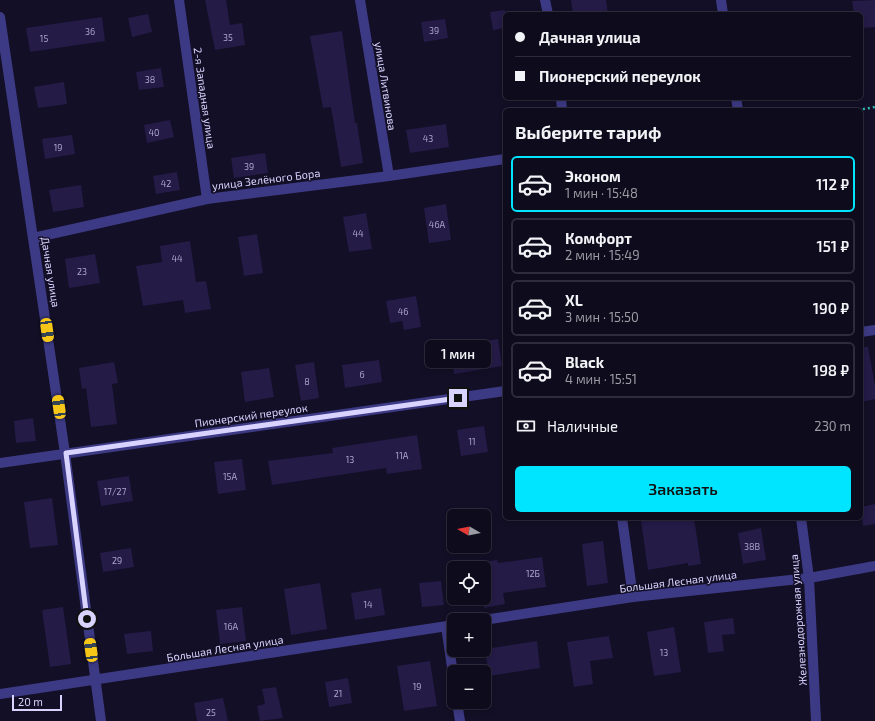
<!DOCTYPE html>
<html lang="ru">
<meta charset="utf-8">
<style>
body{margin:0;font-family:"Exo 2",sans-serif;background:#171425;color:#f1f3f6;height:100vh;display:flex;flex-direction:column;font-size:15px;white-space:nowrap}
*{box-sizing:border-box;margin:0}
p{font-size:13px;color:#9b9ba3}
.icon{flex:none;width:22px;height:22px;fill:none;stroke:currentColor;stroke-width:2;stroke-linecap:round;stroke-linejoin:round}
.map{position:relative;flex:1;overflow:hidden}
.drawer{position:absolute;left:503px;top:108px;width:360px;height:412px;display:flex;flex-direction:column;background:#0e0b1c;border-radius:6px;box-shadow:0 2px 6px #0003,0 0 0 1px #2e2b3b}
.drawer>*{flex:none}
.banner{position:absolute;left:503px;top:12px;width:360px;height:88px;border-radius:6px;box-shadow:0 2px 6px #0003,0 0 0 1px #2e2b3b;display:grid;align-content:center;height:88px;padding:0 12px;background:#0e0b1c}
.needle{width:26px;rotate:279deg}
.tools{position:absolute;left:447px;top:509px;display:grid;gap:8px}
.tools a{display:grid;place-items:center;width:44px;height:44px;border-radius:6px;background:#0e0b1c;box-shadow:0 2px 6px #0003,0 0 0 1px #2e2b3b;font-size:20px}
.scale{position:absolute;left:12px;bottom:10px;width:50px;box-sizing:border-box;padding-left:4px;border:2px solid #d9d4ff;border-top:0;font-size:11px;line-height:14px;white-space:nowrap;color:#d9d4ff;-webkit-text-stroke:3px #130f26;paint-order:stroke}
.end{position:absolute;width:18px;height:18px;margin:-9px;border:5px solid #d9d4ff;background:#111;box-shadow:0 0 0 2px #111}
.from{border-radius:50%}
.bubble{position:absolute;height:28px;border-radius:6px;background:#0e0b1c;box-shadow:0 2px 6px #0003,0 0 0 1px #2e2b3b;font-size:13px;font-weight:600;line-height:28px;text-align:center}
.car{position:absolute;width:12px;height:24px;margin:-12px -6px;border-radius:5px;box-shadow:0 0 3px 1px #0007;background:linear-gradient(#f5c518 24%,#345 0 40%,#f5c518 0 76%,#345 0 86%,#f5c518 0)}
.banner b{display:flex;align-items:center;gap:14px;height:38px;font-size:15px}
.banner b+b{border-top:1px solid #2e2b3b}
.banner i{width:10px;height:10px;background:#f1f3f6}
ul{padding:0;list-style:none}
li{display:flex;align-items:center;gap:12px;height:56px;margin:0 8px 6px;padding:0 4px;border:2px solid #2e2b3b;border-radius:6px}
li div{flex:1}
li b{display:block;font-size:15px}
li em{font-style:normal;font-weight:600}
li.active{border-color:#00e5ff}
li>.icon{width:36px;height:36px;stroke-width:1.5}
h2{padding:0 12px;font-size:18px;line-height:48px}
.pay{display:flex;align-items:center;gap:10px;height:44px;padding:0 12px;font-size:15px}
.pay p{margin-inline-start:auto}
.cta{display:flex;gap:8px;margin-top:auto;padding:8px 12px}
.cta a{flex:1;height:46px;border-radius:6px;background:#00e5ff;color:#111;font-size:16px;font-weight:600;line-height:46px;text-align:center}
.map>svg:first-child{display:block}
</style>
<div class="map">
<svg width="875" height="721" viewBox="0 0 875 721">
<rect width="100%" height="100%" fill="#130f26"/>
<path fill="#241b47" d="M205 0H226L230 25 242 23 245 45 215 50Z
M571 0H606L608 14H573Z
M875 0V27L861 28V14H854L852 1Z
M505 10V28L493 30 490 12Z
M148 14 152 32 132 37 128 18Z
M102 17 105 41 30 52 26 28Z
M445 19 448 38 424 42 421 22Z
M342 31 355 123H357L363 163 341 167 331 107 323 108 310 36Z
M161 68 164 87 139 90 136 72Z
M64 82 67 104 38 108 34 87Z
M170 120 174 137 147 143 144 125Z
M446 124 449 147 410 153 406 130Z
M72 135 75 154 45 159 42 139Z
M265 153 268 173 234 178 231 158Z
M177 172 180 190 156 194 153 176Z
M81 185 84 207 53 212 49 190Z
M446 204 451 240 429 243 424 208Z
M366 213 372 249 349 252 343 217Z
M257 234 263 273 244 276 238 237Z
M190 241 196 282 206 281 211 309 185 313 183 300 143 306 136 266 162 262 160 246Z
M95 254 100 283 69 288 65 259Z
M416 296 421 327 404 330 402 321 390 323 386 301Z
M498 339 502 366 454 374 450 347Z
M861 347H868L875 386V399L861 402Z
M379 360 382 382 345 388 342 365Z
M114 362 118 383 112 384 117 424 91 427 86 388 82 389 79 368Z
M314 362 319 398 301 401 295 365Z
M269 368 274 397 245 402 241 372Z
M33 418 36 441 16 443 14 421Z
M484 426 488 452 461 456 457 430Z
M417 435 422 469 387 474 386 468 272 485 268 461 333 453 332 448Z
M242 459 246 490 218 494 214 462Z
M129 476 133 501 101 506 97 481Z
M52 498 58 545 30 548 24 502Z
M875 504V524L863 526 861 507Z
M661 518H694L701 564 688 566V563L648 570 641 521Z
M761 528 766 560 743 564 738 533Z
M603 541 608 583 587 586 582 544Z
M131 548 134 567 103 572 100 553Z
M542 557 546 587 503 593 505 604 484 608V562L497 560 498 563Z
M441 581 444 605 422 607 419 583Z
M320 583 327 629 291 635 284 589Z
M381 588 385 615 355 620 351 593Z
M63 607 71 664 50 667 42 610Z
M242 607 246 641 220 644 216 610Z
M733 618 735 634 722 635 724 651 708 653 704 622Z
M674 627 681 672 654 676 647 632Z
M151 631 153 651 127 654 124 634Z
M609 636 613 658 590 661 593 684 574 687 567 642Z
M537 641 540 668 489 676 485 649Z
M430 661 437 706 404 711 397 666Z
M348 678 352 703 329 707 325 682Z
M276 687 283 718 260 721 257 706 265 704 262 689Z
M223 698 228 721H197L194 703Z"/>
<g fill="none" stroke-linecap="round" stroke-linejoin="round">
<path stroke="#2fb8b0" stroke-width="2.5" stroke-dasharray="2 3" stroke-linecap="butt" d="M858 110 875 107"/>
<path stroke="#3d3a85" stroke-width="10" d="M179 0 207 199
M360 0 389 176
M545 0 548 14
M721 0 723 14
M0 17 65 453 101 721
M561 98 562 110
M736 98 738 110
M33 238 207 199 389 176 505 159
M861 332 875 330
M0 463 505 391
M622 518 633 597
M801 518 809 578 816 721
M484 620 633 597 809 578 875 566
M446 626 454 681
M0 694 454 625
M457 702 460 721"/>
</g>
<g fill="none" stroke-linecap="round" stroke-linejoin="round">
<path stroke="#d9d4ff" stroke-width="5" d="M87 619 66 453 458 398"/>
</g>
<g text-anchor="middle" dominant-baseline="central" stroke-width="3" stroke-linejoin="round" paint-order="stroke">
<g font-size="9" fill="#aca6d1">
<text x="434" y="30">39</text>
<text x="90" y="31">36</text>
<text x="228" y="37">35</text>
<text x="44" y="38">15</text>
<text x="150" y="79">38</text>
<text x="154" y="132">40</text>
<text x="428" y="138">43</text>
<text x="58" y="147">19</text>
<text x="249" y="166">39</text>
<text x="166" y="183">42</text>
<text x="437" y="224">46А</text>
<text x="358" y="233">44</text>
<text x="177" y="258">44</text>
<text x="82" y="271">23</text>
<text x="403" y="311">46</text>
<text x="362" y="374">6</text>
<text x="307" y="381">8</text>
<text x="472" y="441">11</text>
<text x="402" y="455">11А</text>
<text x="350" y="459">13</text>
<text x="230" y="476">15А</text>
<text x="115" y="491">17/27</text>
<text x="752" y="546">38В</text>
<text x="117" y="560">29</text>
<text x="533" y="573">12Б</text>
<text x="368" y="604">14</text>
<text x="231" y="626">16А</text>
<text x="664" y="652">13</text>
<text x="417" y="686">19</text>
<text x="338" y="693">21</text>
<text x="211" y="712">25</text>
</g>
<g font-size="11" fill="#d9d4ff" stroke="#130f26">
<text transform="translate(386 86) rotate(81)">улица Литвинова</text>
<text transform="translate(205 98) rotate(82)">2-я Западная улица</text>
<text transform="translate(266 179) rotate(-7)">улица Зелёного Бора</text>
<text transform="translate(51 272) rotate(81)">Дачная улица</text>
<text transform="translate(251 415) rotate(-8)">Пионерский переулок</text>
<text transform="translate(678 581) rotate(-7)">Большая Лесная улица</text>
<text transform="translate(798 620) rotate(-94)">Железнодорожная улица</text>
<text transform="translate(225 648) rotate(-9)">Большая Лесная улица</text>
</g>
</g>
</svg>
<div class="tools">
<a><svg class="needle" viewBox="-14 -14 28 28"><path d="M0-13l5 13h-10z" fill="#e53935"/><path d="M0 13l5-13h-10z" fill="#9b9ba3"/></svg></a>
<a><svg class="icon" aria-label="locate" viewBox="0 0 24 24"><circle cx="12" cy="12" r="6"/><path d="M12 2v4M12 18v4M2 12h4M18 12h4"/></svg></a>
<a>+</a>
<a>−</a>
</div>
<div class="scale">20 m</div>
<i class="end from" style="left:87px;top:619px"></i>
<i class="end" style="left:458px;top:398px"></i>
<div class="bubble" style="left:425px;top:340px;width:66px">1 мин</div>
<i class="car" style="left:47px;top:330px;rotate:172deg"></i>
<i class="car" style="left:59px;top:407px;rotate:352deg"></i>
<i class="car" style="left:91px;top:650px;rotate:352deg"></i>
<div class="banner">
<b><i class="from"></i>Дачная улица</b>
<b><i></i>Пионерский переулок</b>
</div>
<section class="drawer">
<h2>Выберите тариф</h2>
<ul>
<li class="active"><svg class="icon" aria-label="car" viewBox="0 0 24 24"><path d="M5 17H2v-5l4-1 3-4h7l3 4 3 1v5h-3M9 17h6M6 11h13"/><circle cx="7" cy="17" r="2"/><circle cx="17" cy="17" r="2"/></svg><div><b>Эконом</b><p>1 мин · 15:48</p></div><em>112 ₽</em></li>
<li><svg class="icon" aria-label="car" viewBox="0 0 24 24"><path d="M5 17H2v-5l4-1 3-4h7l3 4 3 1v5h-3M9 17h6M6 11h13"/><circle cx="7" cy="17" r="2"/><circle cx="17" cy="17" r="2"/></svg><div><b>Комфорт</b><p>2 мин · 15:49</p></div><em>151 ₽</em></li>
<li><svg class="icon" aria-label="car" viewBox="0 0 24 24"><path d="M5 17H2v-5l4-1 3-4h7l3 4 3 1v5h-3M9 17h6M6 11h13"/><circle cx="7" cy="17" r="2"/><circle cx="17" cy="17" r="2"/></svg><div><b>XL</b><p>3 мин · 15:50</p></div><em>190 ₽</em></li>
<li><svg class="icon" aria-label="car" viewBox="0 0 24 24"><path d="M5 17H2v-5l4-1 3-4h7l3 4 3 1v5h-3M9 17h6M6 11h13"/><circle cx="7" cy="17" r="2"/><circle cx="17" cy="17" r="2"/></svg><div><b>Black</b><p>4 мин · 15:51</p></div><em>198 ₽</em></li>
</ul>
<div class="pay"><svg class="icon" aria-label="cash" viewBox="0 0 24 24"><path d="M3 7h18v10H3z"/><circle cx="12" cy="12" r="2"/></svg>Наличные<p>230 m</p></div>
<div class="cta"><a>Заказать</a></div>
</section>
</div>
